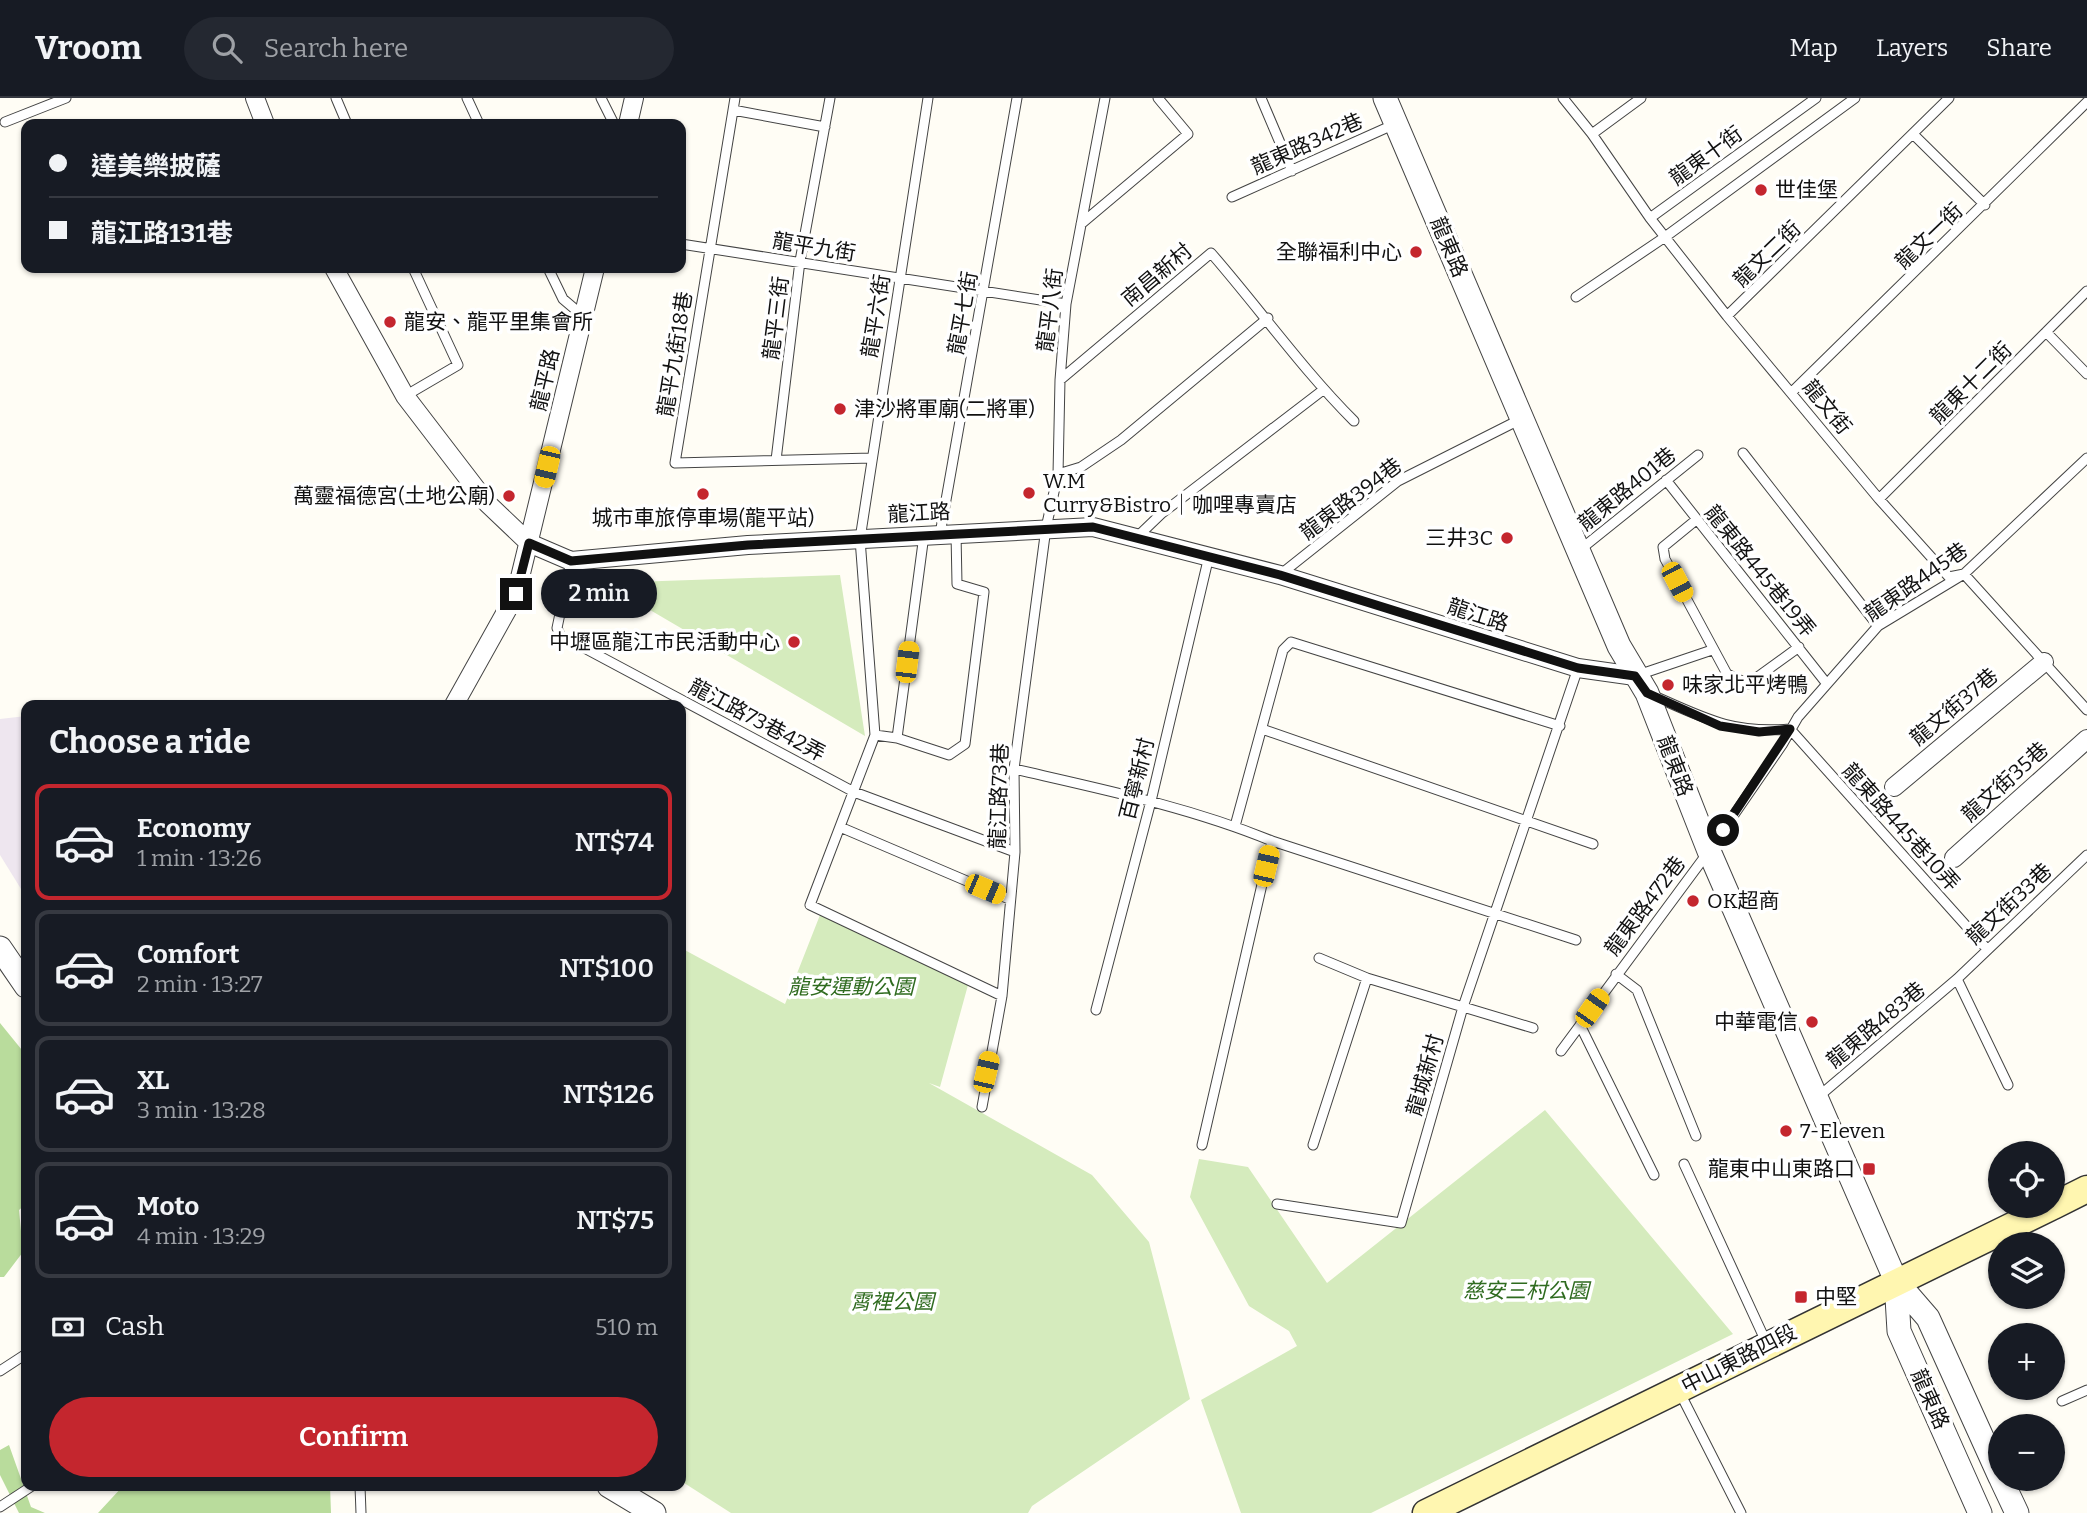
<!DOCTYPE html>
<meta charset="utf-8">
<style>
body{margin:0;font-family:Bitter,"Noto Sans TC",serif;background:#242831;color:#f1f3f6;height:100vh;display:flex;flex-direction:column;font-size:26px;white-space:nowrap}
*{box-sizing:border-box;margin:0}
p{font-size:23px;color:#9ea1a6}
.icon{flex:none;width:38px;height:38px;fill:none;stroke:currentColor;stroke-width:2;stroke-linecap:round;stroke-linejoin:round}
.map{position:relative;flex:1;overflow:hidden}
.sheet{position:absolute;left:21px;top:602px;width:665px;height:791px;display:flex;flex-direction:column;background:#171b24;border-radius:14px;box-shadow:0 2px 5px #0004}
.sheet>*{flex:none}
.banner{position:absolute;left:21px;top:21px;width:665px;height:154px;border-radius:14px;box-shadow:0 2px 5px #0004;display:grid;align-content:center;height:154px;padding:0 28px;background:#171b24}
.tools{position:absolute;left:1988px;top:1043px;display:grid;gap:14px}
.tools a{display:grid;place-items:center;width:77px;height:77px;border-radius:50%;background:#171b24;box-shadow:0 2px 5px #0004;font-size:35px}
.end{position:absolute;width:32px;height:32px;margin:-16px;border:9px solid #111;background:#fff;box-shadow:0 0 0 4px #fff}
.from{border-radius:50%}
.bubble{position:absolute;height:49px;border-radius:24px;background:#171b24;box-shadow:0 2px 5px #0004;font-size:23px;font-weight:600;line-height:49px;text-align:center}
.car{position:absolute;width:21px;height:42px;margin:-21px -10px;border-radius:9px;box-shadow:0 0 5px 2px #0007;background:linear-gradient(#f5c518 24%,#345 0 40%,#f5c518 0 76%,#345 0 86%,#f5c518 0)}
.banner b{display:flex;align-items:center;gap:24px;height:66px;font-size:26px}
.banner b+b{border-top:2px solid #363941}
.banner i{width:18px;height:18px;background:#f1f3f6}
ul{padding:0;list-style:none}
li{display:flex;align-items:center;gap:21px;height:116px;margin:0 14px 10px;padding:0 14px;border:4px solid #363941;border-radius:14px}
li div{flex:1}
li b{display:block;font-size:26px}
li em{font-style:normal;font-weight:600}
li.active{border-color:#c4262e}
li>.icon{width:63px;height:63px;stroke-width:1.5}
h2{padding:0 28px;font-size:32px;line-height:84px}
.pay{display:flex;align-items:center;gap:18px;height:77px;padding:0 28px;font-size:26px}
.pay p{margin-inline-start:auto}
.action{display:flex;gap:14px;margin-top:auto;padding:14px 28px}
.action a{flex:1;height:80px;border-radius:42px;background:#c4262e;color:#fff;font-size:28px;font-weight:600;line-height:80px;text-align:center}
header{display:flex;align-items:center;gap:42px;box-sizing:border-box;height:98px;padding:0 35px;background:#171b24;border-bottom:2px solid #363941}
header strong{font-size:33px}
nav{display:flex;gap:38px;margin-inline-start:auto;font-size:24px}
.search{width:490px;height:63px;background:#242831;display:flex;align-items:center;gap:18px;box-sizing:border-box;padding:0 24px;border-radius:38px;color:#9ea1a6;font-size:26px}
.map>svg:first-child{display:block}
</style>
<header>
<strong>Vroom</strong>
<div class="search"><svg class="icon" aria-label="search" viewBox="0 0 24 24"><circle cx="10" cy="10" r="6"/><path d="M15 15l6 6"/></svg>Search here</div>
<nav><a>Map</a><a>Layers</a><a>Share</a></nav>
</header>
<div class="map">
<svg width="2087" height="1415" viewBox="0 0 2087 1415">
<rect width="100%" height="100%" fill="#fffdf5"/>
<path fill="#eee6ef" d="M26 618V799L0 757V621Z"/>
<path fill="#d5ebbd" d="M840 477 865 638 604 485Z
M820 817 968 887 940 989 929 985 1092 1077 1149 1144 1190 1301 1032 1408 1028 1415H731L681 1383V850L785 906Z
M1545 1012 1733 1236 1371 1415H1241L1201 1302 1297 1248 1289 1233 1249 1208 1190 1099 1199 1061 1248 1069 1327 1185Z"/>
<path fill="#b9dc9c" d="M0 925 26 957V1106L19 1112 23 1154 4 1179H0Z
M9 1347 31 1409 45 1415H19L0 1377V1352Z
M123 1388H330L331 1415H98Z"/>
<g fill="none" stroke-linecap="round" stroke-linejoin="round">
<g stroke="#444" stroke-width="11">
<path id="service" d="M336 0 347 26
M467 0 479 26
M601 0 614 26
M735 0 675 365 872 360
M928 0 860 441 875 637 810 807 1002 898
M1261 0 1292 73
M1563 0 1592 36 1650 120 1727 218 1879 401 1949 479 1964 476 2087 612
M733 12 825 29
M5 24 66 0
M1592 36 1641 0
M1914 37 1985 107
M1232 99 1395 26
M1650 120 1816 0
M1081 126 1188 36 1158 0
M681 146 1066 206
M548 170 563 201 583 218
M1576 199 1665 139 1855 0
M1727 218 1949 0
M2046 234 2087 276
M1060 282 1211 155C1259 210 1302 271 1354 323
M1792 294 2087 4
M405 298 458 267 413 170
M1743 355 1878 528
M776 362 800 163 830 0
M1058 376 1081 369 1121 342 1268 220
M1666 382 1827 586
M1879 401 2087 193
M1696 422 1663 449 1665 461 1727 576 1748 586 1799 549
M940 436 1017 0
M1136 440 1161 416 1323 292
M1581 451 1698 357
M571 463 557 530 560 537 854 694 1015 754
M1281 476 1398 383 1521 321
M1638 577 1712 552
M1652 597C1704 620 1732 636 1790 631
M1262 631 1593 746
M1790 631 1986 850
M875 637 897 640 924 437
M897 640 949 657 965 646 984 494 957 486 956 435
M1014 671C1101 691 1189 709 1272 743L1576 842
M1235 728 1283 552 1291 544 1560 628
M840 729 1009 801
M1319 860 1367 880 1533 930
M1616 876 1637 892 1696 1038
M1957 881 2008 987
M1096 912 1151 703 1209 458
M1580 927 1654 1077
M1561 953 1709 753 1782 647 1798 619 1878 528 1964 476 2087 360
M1818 999 1957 881 2087 757
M982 1009 1002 898 1015 754 1014 671 1046 430 1058 376 1060 282 1066 206 1105 0
M1202 1047 1272 743
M1313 1047 1367 880
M1684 1066 1767 1246
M1277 1106 1401 1125 1463 909 1578 570
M0 1273 26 1256
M1679 1293 1741 1415
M2062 1303 2087 1292
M360 1388 361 1415
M0 1409 32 1388"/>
</g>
<g stroke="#444" stroke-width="20">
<path id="minor" d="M255 0 265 26
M628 26 634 0
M334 170 405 298 487 405 529 445 571 463 748 447 1093 429 1280 477 1578 570 1635 578
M454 607 516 496 595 170
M1894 689 2044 564
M1954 760 2087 641"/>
</g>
<g stroke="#444" stroke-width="25">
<path id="tertiary" d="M1385 0 1619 548 1647 595 1709 753 1896 1183 1928 1220 2000 1379
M0 850 26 888
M1896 1183 1899 1233 1980 1415
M2001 1381 2017 1415
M609 1388 654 1415"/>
</g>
<g stroke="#333" stroke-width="29">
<path id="secondary" d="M2053 1108 2087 1091
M1426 1415 2053 1108"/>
</g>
<use href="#service" stroke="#fff" stroke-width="9"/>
<use href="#minor" stroke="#fff" stroke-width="18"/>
<use href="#tertiary" stroke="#fff" stroke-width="23"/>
<use href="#secondary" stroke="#fff6b0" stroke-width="26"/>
</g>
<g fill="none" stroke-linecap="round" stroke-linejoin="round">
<path stroke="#111" stroke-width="9" d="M516 496 529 445 571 463 748 447 1093 429 1280 477 1578 570 1635 578 1647 595 1720 628 1759 634 1790 631 1723 732"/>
</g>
<g fill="#c4262e" stroke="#fff" stroke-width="2.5">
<circle cx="1761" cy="92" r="7"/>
<circle cx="1416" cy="154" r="7"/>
<circle cx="390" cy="224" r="7"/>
<circle cx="840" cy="311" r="7"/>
<circle cx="1029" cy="395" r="7"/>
<circle cx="703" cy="396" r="7"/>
<circle cx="509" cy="398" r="7"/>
<circle cx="1507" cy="440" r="7"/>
<circle cx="794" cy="544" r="7"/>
<circle cx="1668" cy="587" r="7"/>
<circle cx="1693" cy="803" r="7"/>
<circle cx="1812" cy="924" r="7"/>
<circle cx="1786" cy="1033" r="7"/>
<rect x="1862" y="1064" width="14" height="14" rx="3.5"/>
<rect x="1794" y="1192" width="14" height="14" rx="3.5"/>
</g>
<g text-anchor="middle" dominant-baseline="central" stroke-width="7" stroke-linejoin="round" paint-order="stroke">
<g font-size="21" fill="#111" stroke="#fff">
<text transform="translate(1307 46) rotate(-24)">龍東路342巷</text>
<text transform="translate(1706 58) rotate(-36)">龍東十街</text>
<text transform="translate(1929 138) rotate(-44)">龍文一街</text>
<text transform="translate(814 149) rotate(9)">龍平九街</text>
<text transform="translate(1449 149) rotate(67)">龍東路</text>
<text transform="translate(1767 156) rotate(-44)">龍文二街</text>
<text transform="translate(1157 177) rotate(-40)">南昌新村</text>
<text transform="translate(1050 212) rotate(-83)">龍平八街</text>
<text transform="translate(963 215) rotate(-80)">龍平七街</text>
<text transform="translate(876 218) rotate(-81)">龍平六街</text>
<text transform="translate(776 220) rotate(-83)">龍平三街</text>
<text transform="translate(675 256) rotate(-81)">龍平九街18巷</text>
<text transform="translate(545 282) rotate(-77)">龍平路</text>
<text transform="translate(1971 285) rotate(-45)">龍東十二街</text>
<text transform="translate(1827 309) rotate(51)">龍文街</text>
<text transform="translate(1627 391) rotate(-39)">龍東路401巷</text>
<text transform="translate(1351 401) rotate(-37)">龍東路394巷</text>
<text transform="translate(919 415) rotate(-3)">龍江路</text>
<text transform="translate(1760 473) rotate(51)">龍東路445巷19弄</text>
<text transform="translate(1916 484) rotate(-35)">龍東路445巷</text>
<text transform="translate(1478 517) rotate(18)">龍江路</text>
<text transform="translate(1954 609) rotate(-40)">龍文街37巷</text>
<text transform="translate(757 622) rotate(28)">龍江路73巷42弄</text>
<text transform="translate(1675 668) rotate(69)">龍東路</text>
<text transform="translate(1137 681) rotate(-76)">百寧新村</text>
<text transform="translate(2005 684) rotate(-42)">龍文街35巷</text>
<text transform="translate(999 698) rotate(-88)">龍江路73巷</text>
<text transform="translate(1901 729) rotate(48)">龍東路445巷10弄</text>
<text transform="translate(2009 806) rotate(-43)">龍文街33巷</text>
<text transform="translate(1645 808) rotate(-53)">龍東路472巷</text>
<text transform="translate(1876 927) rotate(-40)">龍東路483巷</text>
<text transform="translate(1425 977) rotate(-74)">龍城新村</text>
<text transform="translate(1739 1261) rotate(-27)">中山東路四段</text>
<text transform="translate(1930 1301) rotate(66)">龍東路</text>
</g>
<g font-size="21" fill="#111" stroke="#fff" text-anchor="start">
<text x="1775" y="92">世佳堡</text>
<text x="1402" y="154" text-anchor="end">全聯福利中心</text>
<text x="404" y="224">龍安、龍平里集會所</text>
<text x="854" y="311">津沙將軍廟(二將軍)</text>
<text x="1043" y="383">W.M<tspan x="1043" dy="24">Curry&amp;Bistro｜咖哩專賣店</tspan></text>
<text x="495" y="398" text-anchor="end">萬靈福德宮(土地公廟)</text>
<text x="703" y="420" text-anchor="middle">城市車旅停車場(龍平站)</text>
<text x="1493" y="440" text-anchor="end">三井3C</text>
<text x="780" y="544" text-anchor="end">中壢區龍江市民活動中心</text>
<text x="1682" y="587">味家北平烤鴨</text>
<text x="1707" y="803">OK超商</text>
<text x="1798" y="924" text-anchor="end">中華電信</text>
<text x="1800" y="1033">7-Eleven</text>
<text x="1855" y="1071" text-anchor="end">龍東中山東路口</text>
<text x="1815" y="1199">中堅</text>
</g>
<g font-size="21" font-style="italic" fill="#2f6b1f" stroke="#fff">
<text x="851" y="889">龍安運動公園</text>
<text x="1526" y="1193">慈安三村公園</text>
<text x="892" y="1204">霄裡公園</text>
</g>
</g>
</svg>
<div class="tools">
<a><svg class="icon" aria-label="locate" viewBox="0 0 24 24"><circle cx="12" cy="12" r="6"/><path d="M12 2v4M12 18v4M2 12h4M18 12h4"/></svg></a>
<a><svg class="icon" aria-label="layers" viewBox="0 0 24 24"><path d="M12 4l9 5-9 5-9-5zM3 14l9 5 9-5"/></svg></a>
<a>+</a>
<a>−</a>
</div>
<i class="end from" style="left:1723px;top:732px"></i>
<i class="end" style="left:516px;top:496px"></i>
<div class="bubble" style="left:541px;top:471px;width:116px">2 min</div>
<i class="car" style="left:547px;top:369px;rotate:193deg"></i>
<i class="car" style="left:1677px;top:484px;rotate:152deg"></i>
<i class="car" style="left:907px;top:564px;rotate:7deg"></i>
<i class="car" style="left:1266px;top:768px;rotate:13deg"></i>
<i class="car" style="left:985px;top:791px;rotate:113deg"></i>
<i class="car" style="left:1592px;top:910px;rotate:35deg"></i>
<i class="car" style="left:986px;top:974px;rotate:13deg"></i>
<div class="banner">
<b><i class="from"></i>達美樂披薩</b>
<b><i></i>龍江路131巷</b>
</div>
<section class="sheet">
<h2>Choose a ride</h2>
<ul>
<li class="active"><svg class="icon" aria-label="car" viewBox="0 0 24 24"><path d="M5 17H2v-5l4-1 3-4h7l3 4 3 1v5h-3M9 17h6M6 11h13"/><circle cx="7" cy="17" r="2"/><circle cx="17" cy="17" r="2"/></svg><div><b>Economy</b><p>1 min · 13:26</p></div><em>NT$74</em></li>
<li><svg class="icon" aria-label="car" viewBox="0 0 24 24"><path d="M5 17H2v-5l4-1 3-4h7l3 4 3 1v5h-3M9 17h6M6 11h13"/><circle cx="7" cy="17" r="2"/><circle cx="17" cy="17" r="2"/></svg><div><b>Comfort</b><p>2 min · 13:27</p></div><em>NT$100</em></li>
<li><svg class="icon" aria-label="car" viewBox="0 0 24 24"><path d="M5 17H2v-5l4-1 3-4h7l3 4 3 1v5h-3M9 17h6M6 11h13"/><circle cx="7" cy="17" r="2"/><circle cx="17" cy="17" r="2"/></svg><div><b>XL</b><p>3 min · 13:28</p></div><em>NT$126</em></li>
<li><svg class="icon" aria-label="car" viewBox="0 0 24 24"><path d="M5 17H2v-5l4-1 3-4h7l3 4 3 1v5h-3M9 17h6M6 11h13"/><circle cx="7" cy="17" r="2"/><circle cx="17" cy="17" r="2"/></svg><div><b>Moto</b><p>4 min · 13:29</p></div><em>NT$75</em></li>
</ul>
<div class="pay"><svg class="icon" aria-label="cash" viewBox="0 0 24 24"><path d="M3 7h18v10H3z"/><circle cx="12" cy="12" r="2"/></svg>Cash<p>510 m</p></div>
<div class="action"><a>Confirm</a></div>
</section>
</div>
